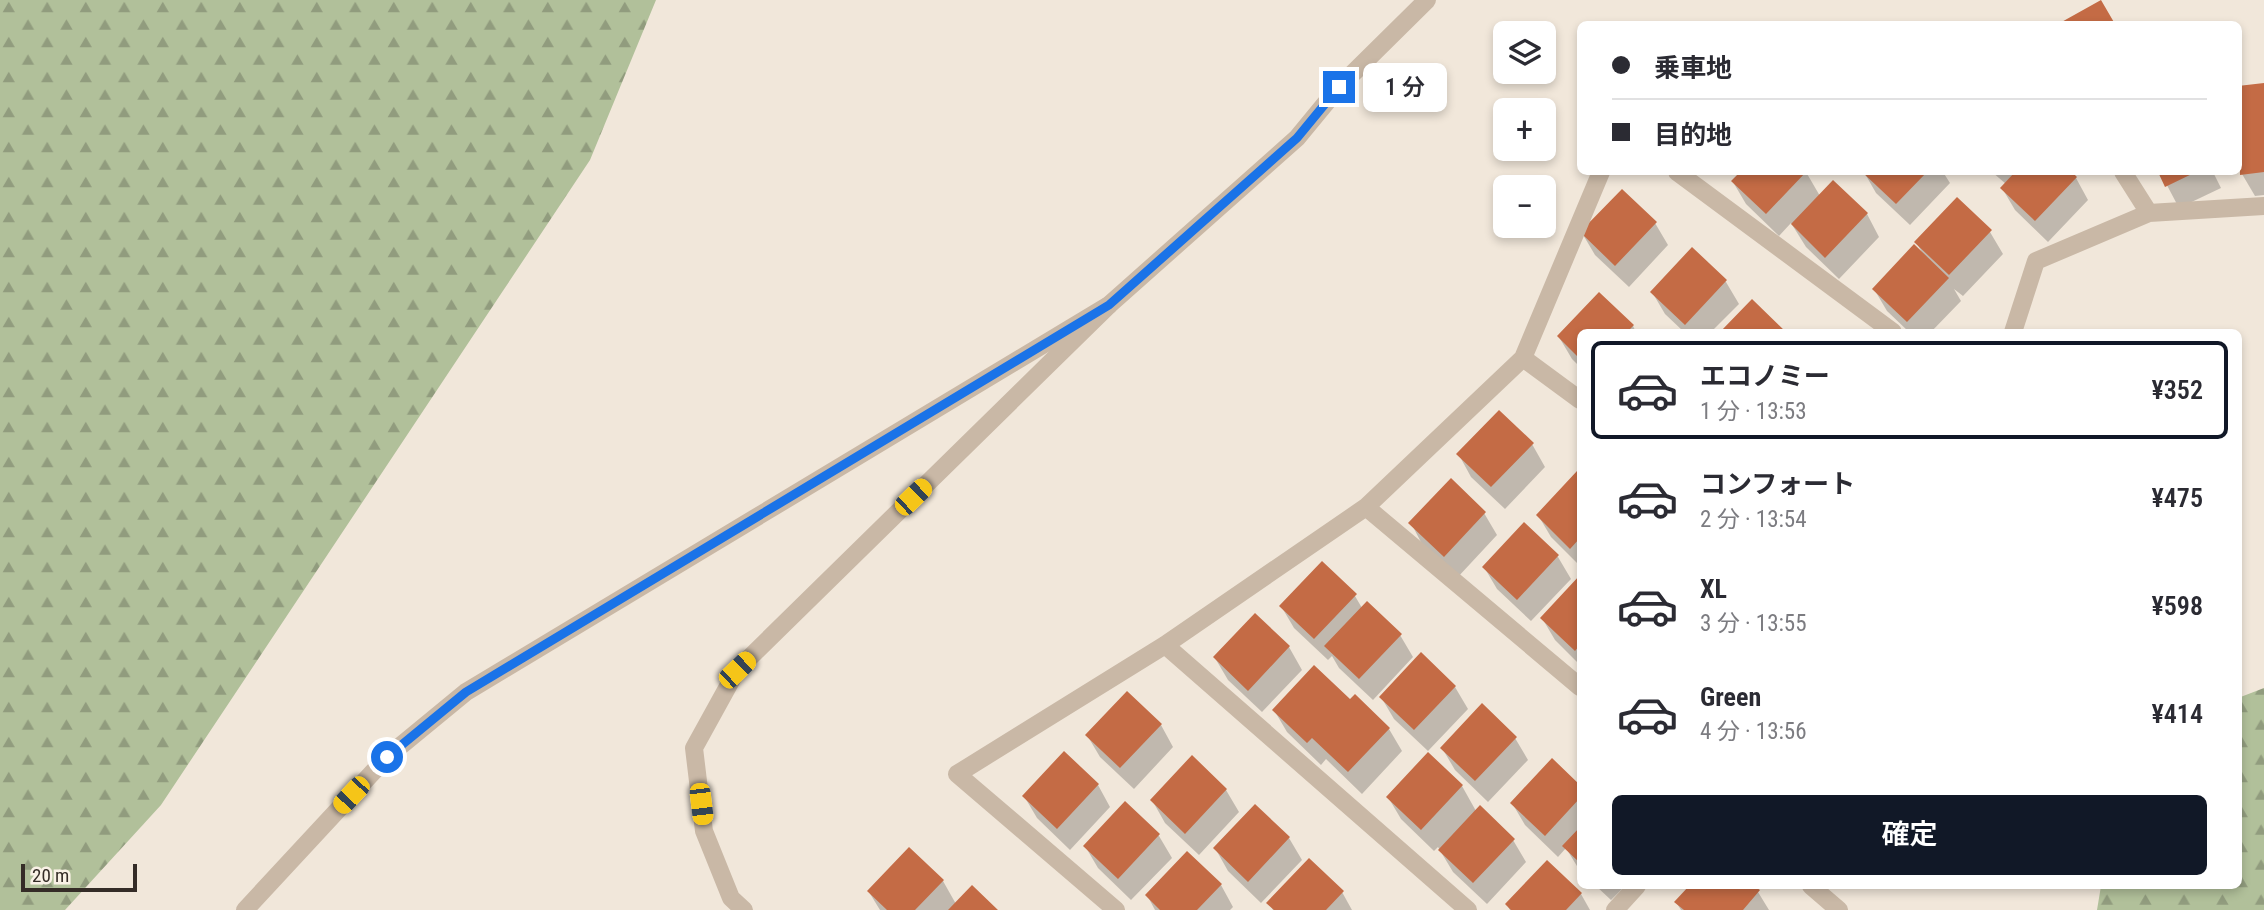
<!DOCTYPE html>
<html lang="ja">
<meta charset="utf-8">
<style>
body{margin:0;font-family:"Roboto Condensed","Noto Sans JP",sans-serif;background:#f2f2f3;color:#2b2b33;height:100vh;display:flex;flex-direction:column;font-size:26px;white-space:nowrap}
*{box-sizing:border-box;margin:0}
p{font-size:23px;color:#7c7c81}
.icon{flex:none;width:38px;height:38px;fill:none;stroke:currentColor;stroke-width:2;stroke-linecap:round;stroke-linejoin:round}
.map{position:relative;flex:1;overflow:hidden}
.side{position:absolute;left:1577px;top:329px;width:665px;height:560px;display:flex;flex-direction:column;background:#fff;border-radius:10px;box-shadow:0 4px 10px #0003}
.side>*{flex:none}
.hud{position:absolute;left:1577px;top:21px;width:665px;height:154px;border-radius:10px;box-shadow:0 4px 10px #0003;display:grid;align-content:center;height:154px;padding:0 35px;background:#fff}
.controls{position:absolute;left:1493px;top:21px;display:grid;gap:14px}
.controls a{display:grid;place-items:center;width:63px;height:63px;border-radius:10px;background:#fff;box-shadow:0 4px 10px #0003;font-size:35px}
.scale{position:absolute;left:21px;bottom:18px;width:116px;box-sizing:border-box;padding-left:7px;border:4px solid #352c27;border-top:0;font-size:19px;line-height:24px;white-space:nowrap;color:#352c27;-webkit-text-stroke:5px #f9f1e6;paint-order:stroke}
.end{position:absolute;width:32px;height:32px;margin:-16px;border:9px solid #1a73e8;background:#fff;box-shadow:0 0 0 4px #fff}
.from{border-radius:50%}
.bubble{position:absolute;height:49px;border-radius:10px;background:#fff;box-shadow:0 4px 10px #0003;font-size:23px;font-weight:600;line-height:49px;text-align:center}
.car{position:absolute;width:21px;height:42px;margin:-21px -10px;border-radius:9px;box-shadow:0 0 5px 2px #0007;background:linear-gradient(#f5c518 24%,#345 0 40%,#f5c518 0 76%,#345 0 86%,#f5c518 0)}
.hud b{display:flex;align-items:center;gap:24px;height:66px;font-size:26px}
.hud b+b{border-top:2px solid #e1e1e2}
.hud i{width:18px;height:18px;background:#2b2b33}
ul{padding:12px 0 0;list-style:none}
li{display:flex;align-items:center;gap:21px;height:98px;margin:0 14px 10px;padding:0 21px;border:4px solid transparent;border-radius:10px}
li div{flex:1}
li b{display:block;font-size:26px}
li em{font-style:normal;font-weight:600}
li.active{border-color:#111827}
li>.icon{width:63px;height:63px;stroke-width:1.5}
.button{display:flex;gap:14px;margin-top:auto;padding:14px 35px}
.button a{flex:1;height:80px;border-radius:10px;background:#111827;color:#fff;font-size:28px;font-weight:600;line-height:80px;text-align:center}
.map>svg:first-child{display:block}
</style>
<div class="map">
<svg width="2264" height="910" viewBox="0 0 2264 910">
<defs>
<pattern id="forest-firs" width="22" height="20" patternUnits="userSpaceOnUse" patternTransform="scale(1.75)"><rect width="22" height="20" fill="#b1c09a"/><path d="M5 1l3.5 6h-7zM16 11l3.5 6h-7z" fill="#919c7e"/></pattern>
</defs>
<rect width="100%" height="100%" fill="#f1e7da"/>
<path fill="url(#forest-firs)" d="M0 0H656L590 160 161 805 65 910H0Z
M2264 688V910H2097L2101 886H2238V698Z"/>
<path fill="#0003" d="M2100 2 2113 24H2062Z
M2264 85V195L2255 196 2242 174 2238 143V88Z
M1743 172H1806L1820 196 1867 214 1879 237 1839 279 1806 247 1791 223 1779 236 1746 204 1733 182Z
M1864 172H1943L1950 183 1910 225 1876 193Z
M1992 172H2069L2076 178 2088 200 2048 242 2015 210 2002 188 2006 184Z
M2160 172H2213L2221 188 2179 208Z
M1655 223 1668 245 1629 287 1595 255 1582 233Z
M1990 232 2003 254 1963 296 1954 289 1961 301 1931 332H1909L1887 311 1874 289 1923 254 1916 242Z
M1692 249 1726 282 1739 304 1711 332H1684L1665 314 1652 292Z
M1599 294 1633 326 1636 332H1580V367L1572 359 1559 337Z
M1752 302 1784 332H1723Z
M1532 444 1545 467 1505 509 1471 477 1459 455Z
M1577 473 1580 476V566L1551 537 1538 515Z
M1484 513 1497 535 1457 578 1423 546 1411 523Z
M1524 524 1558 557 1571 579 1531 621 1497 589 1484 567Z
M1580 577V665L1555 640 1542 618Z
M1355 596 1362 608 1400 635 1413 657 1373 700 1339 668 1332 656 1328 660 1294 628 1281 606Z
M1255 615 1289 647 1302 670 1262 712 1228 680 1215 658Z
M1455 687 1468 709 1428 751 1394 719 1381 697Z
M1350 702 1389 729 1402 751 1362 794 1326 759 1321 765 1287 732 1274 710Z
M1161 725 1173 747 1134 789 1100 757 1087 735Z
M1515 738 1528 760 1488 802 1455 770 1442 748Z
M1428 755 1462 786 1476 811 1513 840 1526 862 1487 904 1453 872 1438 847 1434 851 1401 819 1388 797Z
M1192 758 1226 790 1239 812 1199 855 1165 823 1152 800Z
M1552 761 1580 787V871L1566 848 1558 857 1525 825 1512 803Z
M1098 785 1110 807 1070 850 1037 818 1024 796Z
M1125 803 1159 836 1172 858 1131 900 1098 868 1085 846Z
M1289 838 1302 860 1261 903 1228 871 1215 848Z
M1547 862 1581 894 1590 910H1510L1507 905Z
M943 881 956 904 996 910H880L869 892Z
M1221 885 1233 907 1230 910H1155L1147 895Z
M1596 886H1625L1611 900Z
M1691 886H1751L1758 892 1769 910H1681L1676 902Z
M1342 892 1352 910H1273L1269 903Z"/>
<path fill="#c46b45" d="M2101 0 2115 24H2058Z
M2264 83V172L2240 175 2238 86Z
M1740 172H1806L1766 214 1731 181Z
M1862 172H1927L1896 204Z
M2015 172H2072L2077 177 2035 221 2000 188Z
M2158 172H2196L2165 187Z
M1833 180 1868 213 1825 258 1791 224Z
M1622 189 1657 222 1615 266 1580 232Z
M1957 197 1992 230 1949 275 1914 242Z
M1914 244 1949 278 1907 322 1872 289Z
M1692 247 1727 280 1685 325 1650 292Z
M1599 292 1634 325 1627 332H1580V359L1557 336Z
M1752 299 1786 332H1720Z
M1499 410 1534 443 1491 487 1456 454Z
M1577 471 1580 473V538L1570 549 1536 515Z
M1451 478 1486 512 1444 557 1408 523Z
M1524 522 1559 555 1517 600 1482 567Z
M1322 561 1357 594 1314 639 1279 606Z
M1580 575V645L1575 651 1540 618Z
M1367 601 1402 634 1359 679 1324 646Z
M1255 613 1290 646 1248 691 1213 657Z
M1421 652 1456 686 1414 730 1379 697Z
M1314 665 1350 699 1355 694 1390 728 1348 772 1312 738 1307 743 1272 710Z
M1127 691 1162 724 1120 768 1085 735Z
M1482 703 1517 737 1475 781 1440 748Z
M1064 751 1099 784 1057 829 1022 796Z
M1428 752 1463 785 1421 830 1386 797Z
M1192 755 1227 789 1185 834 1150 800Z
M1552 758 1580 785V798L1545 836 1510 803Z
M1125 801 1160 834 1118 879 1083 846Z
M1255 804 1290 837 1248 882 1213 848Z
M1480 805 1515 839 1473 883 1438 850Z
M1580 827V863L1562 846Z
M909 847 944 880 915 910H887L867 891Z
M1187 851 1222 884 1197 910H1160L1145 895Z
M1309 858 1344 891 1326 910H1274L1266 903Z
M1547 860 1582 893 1566 910H1511L1505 904Z
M972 885 998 910H948Z
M1689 886H1754L1760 890 1743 910H1684L1674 902Z"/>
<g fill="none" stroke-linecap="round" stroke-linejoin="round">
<path stroke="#c9b8a6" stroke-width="18" d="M1677 172 1893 332
M2123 172 2149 213
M2013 332 2036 261 2149 213 2264 206
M1523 358 1580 400
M1366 507 1580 687
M1165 645 1468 910
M1811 886 1839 910
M245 910 387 757 466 692 1109 305 1297 138 1339 87 1427 0
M1116 910 957 774 1165 645 1366 507 1523 358 1601 172
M1615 910 1637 886"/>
<path stroke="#c9b8a6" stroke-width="18" d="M744 910 731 898 704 831 694 748 737 670 1109 305"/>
</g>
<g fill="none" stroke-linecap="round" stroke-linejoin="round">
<path stroke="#1a73e8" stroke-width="9" d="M387 757 466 692 1109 305 1297 138 1339 87"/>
</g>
</svg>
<div class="controls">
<a><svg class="icon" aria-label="layers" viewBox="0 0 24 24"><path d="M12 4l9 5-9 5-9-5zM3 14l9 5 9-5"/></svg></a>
<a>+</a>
<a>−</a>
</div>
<div class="scale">20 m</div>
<i class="end from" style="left:387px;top:757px"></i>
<i class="end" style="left:1339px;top:87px"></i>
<div class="bubble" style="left:1363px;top:63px;width:84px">1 分</div>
<i class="car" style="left:913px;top:497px;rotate:46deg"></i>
<i class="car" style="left:737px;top:670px;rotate:46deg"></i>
<i class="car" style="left:351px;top:795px;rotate:223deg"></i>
<i class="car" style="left:701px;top:804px;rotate:173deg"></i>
<div class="hud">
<b><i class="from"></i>乗車地</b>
<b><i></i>目的地</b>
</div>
<section class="side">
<ul>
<li class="active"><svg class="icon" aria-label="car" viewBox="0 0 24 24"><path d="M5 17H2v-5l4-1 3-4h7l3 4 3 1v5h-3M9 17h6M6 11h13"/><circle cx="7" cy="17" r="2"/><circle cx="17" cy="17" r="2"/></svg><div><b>エコノミー</b><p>1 分 · 13:53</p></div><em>¥352</em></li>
<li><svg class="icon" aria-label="car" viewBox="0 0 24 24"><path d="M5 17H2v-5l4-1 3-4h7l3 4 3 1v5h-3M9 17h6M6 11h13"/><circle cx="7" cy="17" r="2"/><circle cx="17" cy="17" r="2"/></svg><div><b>コンフォート</b><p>2 分 · 13:54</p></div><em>¥475</em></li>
<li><svg class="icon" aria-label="car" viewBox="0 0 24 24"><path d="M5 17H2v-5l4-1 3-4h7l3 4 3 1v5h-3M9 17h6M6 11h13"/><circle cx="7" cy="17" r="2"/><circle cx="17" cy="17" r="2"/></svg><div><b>XL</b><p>3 分 · 13:55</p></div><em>¥598</em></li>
<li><svg class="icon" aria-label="car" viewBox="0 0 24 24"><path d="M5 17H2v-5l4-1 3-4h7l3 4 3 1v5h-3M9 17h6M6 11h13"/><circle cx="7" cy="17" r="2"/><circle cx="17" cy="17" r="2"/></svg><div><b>Green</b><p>4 分 · 13:56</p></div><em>¥414</em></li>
</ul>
<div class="button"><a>確定</a></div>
</section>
</div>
